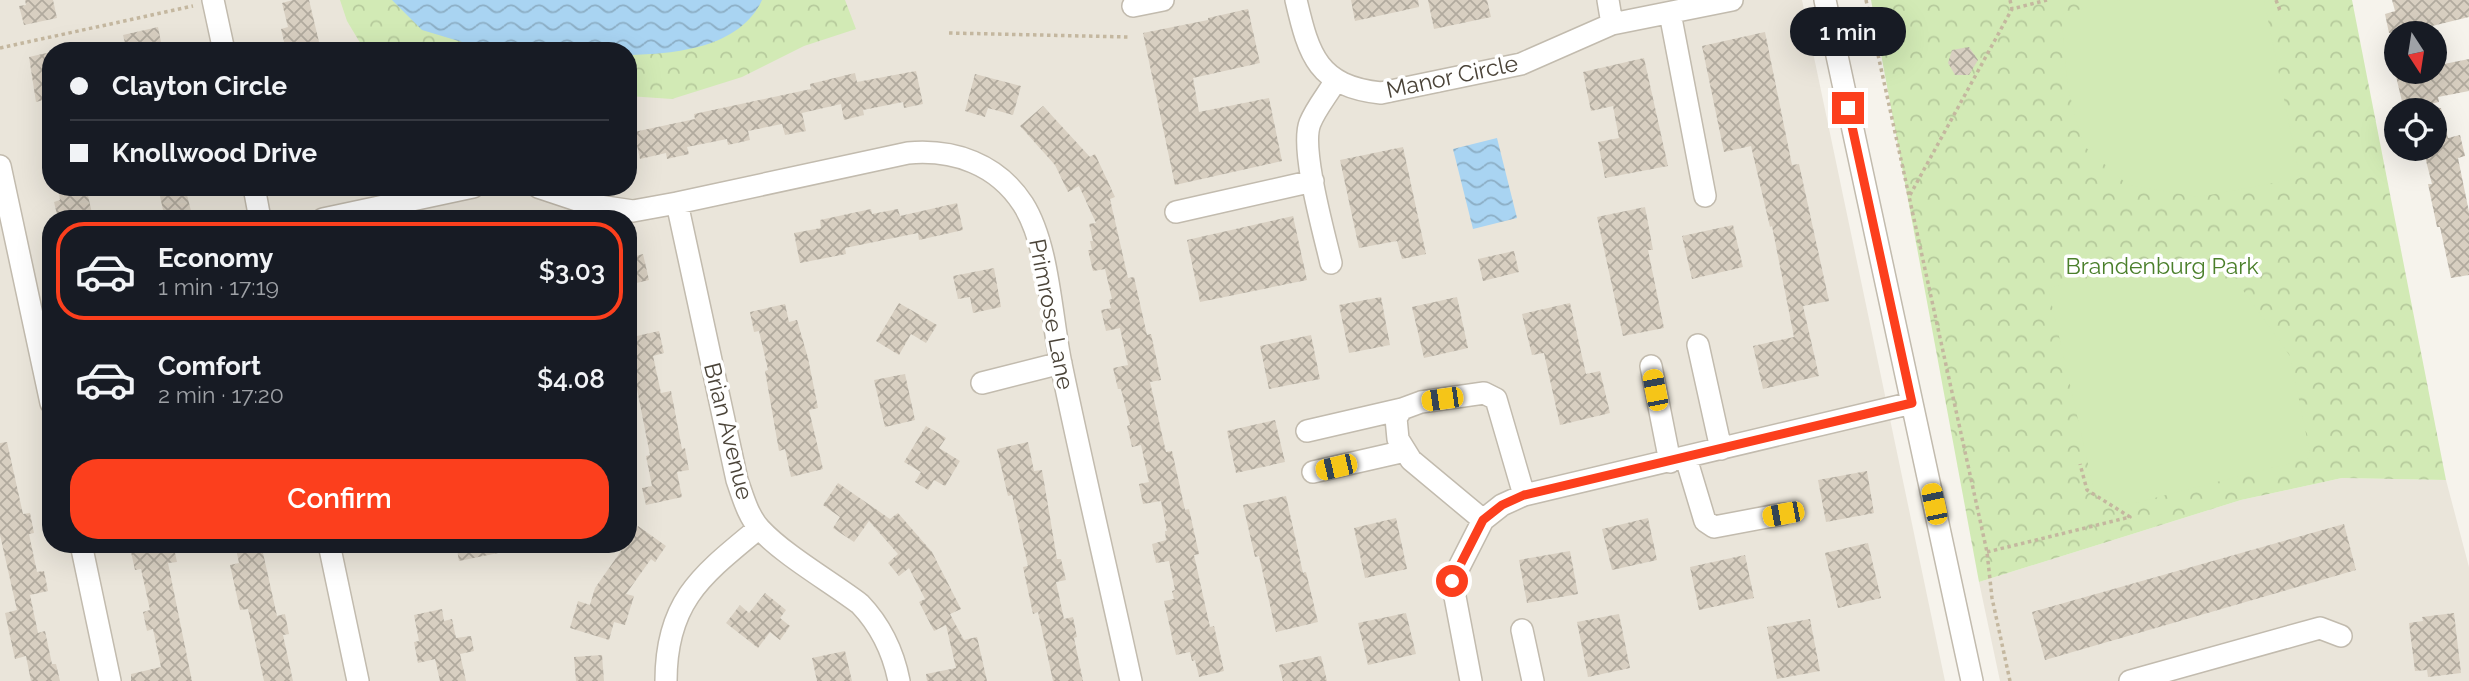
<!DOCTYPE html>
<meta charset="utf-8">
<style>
body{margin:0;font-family:Raleway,sans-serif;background:#20242c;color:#f1f3f6;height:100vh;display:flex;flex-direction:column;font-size:26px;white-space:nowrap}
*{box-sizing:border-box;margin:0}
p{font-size:23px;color:#9ea1a6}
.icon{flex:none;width:38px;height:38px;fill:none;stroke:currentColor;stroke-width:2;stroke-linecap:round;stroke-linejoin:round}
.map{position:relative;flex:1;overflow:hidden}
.drawer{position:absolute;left:42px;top:210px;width:595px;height:343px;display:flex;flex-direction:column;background:#171b24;border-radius:28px;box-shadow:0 7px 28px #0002}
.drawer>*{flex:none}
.top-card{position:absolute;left:42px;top:42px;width:595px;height:154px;border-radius:28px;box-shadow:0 7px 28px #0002;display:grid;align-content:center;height:154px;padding:0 28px;background:#171b24}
.needle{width:46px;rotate:168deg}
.tools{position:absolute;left:2384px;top:21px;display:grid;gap:14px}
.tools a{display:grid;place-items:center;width:63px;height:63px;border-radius:50%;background:#171b24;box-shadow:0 7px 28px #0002;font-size:35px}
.end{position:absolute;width:32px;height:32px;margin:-16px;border:9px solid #fc3f1d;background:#fff;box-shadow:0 0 0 4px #fff}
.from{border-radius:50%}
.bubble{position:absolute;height:49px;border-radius:24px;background:#171b24;box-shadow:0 7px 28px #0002;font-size:23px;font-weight:600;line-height:49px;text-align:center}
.car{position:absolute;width:21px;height:42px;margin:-21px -10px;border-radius:9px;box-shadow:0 0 5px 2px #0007;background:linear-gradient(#f5c518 24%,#345 0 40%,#f5c518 0 76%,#345 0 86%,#f5c518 0)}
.top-card b{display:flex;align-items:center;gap:24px;height:66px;font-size:26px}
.top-card b+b{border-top:2px solid #363941}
.top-card i{width:18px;height:18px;background:#f1f3f6}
ul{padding:12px 0 0;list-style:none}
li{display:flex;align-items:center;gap:21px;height:98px;margin:0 14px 10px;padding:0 14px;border:4px solid transparent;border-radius:28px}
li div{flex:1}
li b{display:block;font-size:26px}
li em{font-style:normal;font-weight:600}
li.active{border-color:#fc3f1d}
li>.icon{width:63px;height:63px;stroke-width:1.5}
.cta{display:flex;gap:14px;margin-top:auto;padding:14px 28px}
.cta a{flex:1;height:80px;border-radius:28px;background:#fc3f1d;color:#fff;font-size:28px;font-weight:600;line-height:80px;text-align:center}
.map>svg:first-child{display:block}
</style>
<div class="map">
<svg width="2469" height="681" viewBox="0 0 2469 681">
<defs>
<pattern id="forest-crowns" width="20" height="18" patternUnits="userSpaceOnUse" patternTransform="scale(1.75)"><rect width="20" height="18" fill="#d2eab5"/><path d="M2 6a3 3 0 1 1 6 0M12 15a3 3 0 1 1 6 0" fill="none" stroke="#b6ca9c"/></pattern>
<pattern id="water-waves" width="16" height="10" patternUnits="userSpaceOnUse" patternTransform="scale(1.75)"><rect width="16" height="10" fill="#a9d4f2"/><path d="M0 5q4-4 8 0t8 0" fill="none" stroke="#8caec5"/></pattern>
<pattern id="building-cross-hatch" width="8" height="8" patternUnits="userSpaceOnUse" patternTransform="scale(1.75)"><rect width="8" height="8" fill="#d8cfc1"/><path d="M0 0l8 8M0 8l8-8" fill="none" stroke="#b1aa9e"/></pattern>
</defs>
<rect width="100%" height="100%" fill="#f6f3ec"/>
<path fill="#eae5da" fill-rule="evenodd" d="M0 0H1802L1945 681H0ZM51 51H628V187H51ZM51 219H628V544H51Z
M2342 478 2446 480 2469 567V681H2000L1979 582 2241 500Z"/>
<path fill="url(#forest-crowns)" d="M340 0H845L856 29 804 46 742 77 672 99 628 96V51H365L347 21Z
M1871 0H2352L2446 480 2342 478 2241 500 1979 582Z"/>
<path fill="#d2eab5" d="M2120 0H2264L2300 178 2199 197 2128 185 2083 145 2068 88 2061 14Z
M2172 259 2240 286 2290 356 2311 458 2123 506 2094 490 2048 288Z"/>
<path fill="url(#water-waves)" d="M392 0H762C740 48 675 54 628 55V51H524L472 45 422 30Z
M1497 138 1517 218 1473 229 1453 149Z"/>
<path fill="url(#building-cross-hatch)" d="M25 0H53L57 18 24 25 19 6 26 5Z
M293 0H309L319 42 286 50 281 29 288 27 282 3Z
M1351 0H1418L1419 7 1355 21Z
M1428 0H1487L1491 17 1434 29Z
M2392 0H2469V17L2432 26 2433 33H2389L2385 14 2395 11Z
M1248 9 1260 63 1193 78 1199 112 1269 98 1282 161 1175 185 1143 33 1208 20V18Z
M158 27 162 47 155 48 156 51H127L123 35Z
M1765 32 1792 165 1799 164 1829 301 1803 306 1819 376 1763 389 1753 346 1794 337 1772 226 1770 227 1751 146 1724 152 1702 46Z
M1969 47 1978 60 1969 75H1955L1948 63 1952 50Z
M51 52V98L36 102 29 57Z
M1644 58 1668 166 1605 178 1598 142 1619 138 1613 106 1591 111 1583 72Z
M2469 59V91L2438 97 2439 102 2404 110 2395 72H2434V66Z
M916 71 923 104 904 108 903 102 863 110 864 115 844 120 841 104 802 113 806 131 785 135 782 124 748 131 750 140 728 145 727 139 687 147 689 154 667 159 666 153 640 159 634 132 695 119 694 114 811 89 810 84 855 73 857 82Z
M975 74 1021 86 1013 115 988 108 985 117 965 111Z
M1043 106 1090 157 1095 154 1115 197 1110 199 1128 278 1134 277 1147 335 1151 334 1161 380 1150 382 1166 452 1172 451 1185 510 1189 509 1199 554 1194 555 1210 627 1214 626 1224 671 1199 677 1195 660 1192 661 1190 652 1176 655 1164 601 1174 599 1172 591 1175 590 1169 561 1156 563 1152 544 1166 540 1165 531H1167L1161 501 1143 504 1139 484 1149 482 1141 445 1132 447 1127 426 1130 425 1121 389H1118L1113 368 1128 365 1120 328 1106 331 1101 310 1111 308 1109 300 1112 299 1105 269 1093 271 1088 250H1092L1090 241H1093L1089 224 1096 223 1079 186 1068 192 1055 165 1020 126Z
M2434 108H2441L2448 138 2460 135 2465 156 2458 158 2469 212V275L2451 278 2440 227H2437L2428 184H2432L2423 149H2434Z
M1403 147 1426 254 1402 259 1397 241 1359 248 1340 160Z
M58 187H86L92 213 58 219 54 202 60 200Z
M158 187H185L193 219H165Z
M957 203 963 230 919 240 918 233 845 248 846 254 800 263 794 233 821 228 820 220 871 209 872 214 898 209 900 216Z
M1645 207 1653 250H1648L1664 328 1623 336 1597 217Z
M1293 216 1307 280 1200 302 1187 240Z
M1733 225 1743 267 1692 279 1682 236Z
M1514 251 1519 272 1483 281 1478 259Z
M643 254 649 280 628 285V258Z
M994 268 1001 307 973 313 970 297 958 299 953 276Z
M1381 297 1390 345 1349 353 1339 305Z
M1457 297 1468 348 1424 358 1412 307Z
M899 303 937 325 926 343 911 334 899 355 876 341Z
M1570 303 1586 374 1600 371 1610 413 1560 425 1544 353 1532 355 1522 314Z
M785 304 789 322 797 320 808 358 818 408 809 410 823 469 791 477 785 449 779 451 765 371 768 370 759 331 754 332 750 312Z
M659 331 664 353 653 356 661 393 671 391 682 449 685 448 689 470 677 472 682 497 646 505 642 488 652 486 646 456 650 455 636 384 632 385 628 371V338Z
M1311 335 1320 379 1269 389 1260 346Z
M905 374 915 420 885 427 874 380Z
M1275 420 1285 462 1236 473 1227 431Z
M926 426 946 438 939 448 960 461 945 486 934 480 928 490 915 482 921 472 904 462Z
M7 442 23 514 30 513 34 533 29 534 37 572 44 571 48 591 30 595 38 633 45 631 52 664H56L60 681H31L26 656 15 659 5 613 17 610 0 535V443Z
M1028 442 1034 471 1042 470 1057 559H1061L1066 580 1056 582 1064 619 1073 617 1077 637 1074 638 1083 681H1053L1038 612 1033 614 1023 567 1028 566 1012 495 1008 496 997 449Z
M1867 471 1874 513 1826 522 1818 480Z
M838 483 890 519 898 513 932 552 961 609 950 614 964 640 977 637 987 681H927L926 674 956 668 946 625 934 631 919 602 925 599 909 568 899 576 888 563 898 554 869 521 854 542 833 528 840 517 823 505Z
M1286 496 1303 573 1306 572 1318 622 1276 632 1259 556 1255 557 1243 505Z
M1396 518 1407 569 1365 578 1354 528Z
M1648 518 1657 560 1612 570 1602 529Z
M2344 524 2356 570 2045 660 2032 612Z
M638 526 666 546 655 562 651 559 626 594 634 596 625 625 614 622 609 640 570 628 578 601 590 605 595 588 626 544H628Z
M1868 543 1881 598 1838 608 1825 553Z
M145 544H173L177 562 168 563 192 681H131V674L161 667 153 629 147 631 143 612 150 610 141 569 135 570 131 552 146 549Z
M235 544H261L277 616 285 614 289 634 283 635 293 681H264L248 609 240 610 230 565 239 563Z
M456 544H503V552L459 561Z
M1570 551 1578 594 1527 603 1519 560Z
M1745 555 1754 598 1699 610 1690 567Z
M765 593 786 610 780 618 790 626 780 640 770 632 758 648 726 623 740 605 749 613Z
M442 609 444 621 452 619 456 638 471 636 474 651 460 654 466 681H440L435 659 418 663 414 642 419 641 414 615Z
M1406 613 1416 654 1368 665 1358 623Z
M2454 613 2461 673 2428 677 2427 670 2415 671 2409 623 2423 621 2422 617Z
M1619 614 1630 668 1588 677 1577 622Z
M1810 619 1820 671 1777 679 1767 627Z
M845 651 852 681H817L812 658Z
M602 655 604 681H576L574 657Z
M1321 656 1327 681H1283L1279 665Z"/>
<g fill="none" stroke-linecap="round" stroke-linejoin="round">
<g stroke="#c2bbae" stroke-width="24">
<path id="minor" d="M213 0 224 51
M1296 0C1309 56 1318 86 1381 93L1521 64 1612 24 1732 0
M1608 0 1612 24
M1825 0 1972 681
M1133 6 1163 0
M1670 13 1705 196
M0 166 51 403
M254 187 260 219
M538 187 592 205 633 211 677 203 908 153C954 149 997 164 1023 204 1049 245 1051 316 1061 364 1083 470 1108 575 1131 681
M677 203 737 480C743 497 748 516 760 529 784 555 831 582 860 604 881 626 893 651 899 681
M1176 212 1313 181
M323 219 473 187
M1331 263C1324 233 1300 148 1310 123 1316 108 1328 94 1336 80
M1698 345 1721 449
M1651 366 1670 462
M982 383 1061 363
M1307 431 1402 409
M1686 458 1705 521 1714 527 1783 514
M1313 472 1405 451
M1483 520 1411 460 1398 439 1396 418 1402 409 1421 402 1484 393 1496 399 1524 495
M81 544 110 681
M329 544 358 681
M1522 630 1533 681
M666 681C666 601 702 575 759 528
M1471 681 1452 581 1483 520 1502 505 1524 495 1912 403
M2130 681 2320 628 2341 636"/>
</g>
<path stroke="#c4b79f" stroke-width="3.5" stroke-dasharray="3.5 3.5" stroke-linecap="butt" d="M1866 0 1987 552 1992 598 2010 681
M2010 0 2012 9
M2276 0 2281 13
M949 33 1129 37
M0 48 193 6
M1910 195 2012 9 2047 0
M1987 552 2130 517 2087 490 2080 464"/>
<use href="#minor" stroke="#fff" stroke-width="21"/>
</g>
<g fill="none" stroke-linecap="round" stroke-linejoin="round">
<path stroke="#fc3f1d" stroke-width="9" d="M1452 581 1483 520 1502 505 1524 495 1912 403 1848 108"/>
</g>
<g text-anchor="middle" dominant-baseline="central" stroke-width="7" stroke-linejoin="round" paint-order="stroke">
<g font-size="23" fill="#4b4439" stroke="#fff">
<text transform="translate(1452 76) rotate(-12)">Manor Circle</text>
<text transform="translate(1052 314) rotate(79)">Primrose Lane</text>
<text transform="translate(729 431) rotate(76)">Brian Avenue</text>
</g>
<g font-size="23" fill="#4a7f2a" stroke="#fff">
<text x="2162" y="265">Brandenburg Park</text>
</g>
</g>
</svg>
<div class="tools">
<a><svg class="needle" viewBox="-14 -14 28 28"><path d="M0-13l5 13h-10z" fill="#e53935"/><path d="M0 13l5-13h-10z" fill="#9ea1a6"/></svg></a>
<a><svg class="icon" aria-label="locate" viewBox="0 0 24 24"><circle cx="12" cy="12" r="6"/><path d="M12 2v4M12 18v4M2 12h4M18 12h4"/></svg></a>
</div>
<i class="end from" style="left:1452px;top:581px"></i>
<i class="end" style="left:1848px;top:108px"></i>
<div class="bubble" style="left:1790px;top:7px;width:116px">1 min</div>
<i class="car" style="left:1655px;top:390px;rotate:349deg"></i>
<i class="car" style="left:1442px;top:399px;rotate:262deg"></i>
<i class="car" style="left:1336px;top:467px;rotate:257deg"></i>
<i class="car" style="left:1934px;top:504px;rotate:348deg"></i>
<i class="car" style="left:1783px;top:514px;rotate:259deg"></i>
<div class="top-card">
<b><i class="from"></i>Clayton Circle</b>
<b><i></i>Knollwood Drive</b>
</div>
<section class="drawer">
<ul>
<li class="active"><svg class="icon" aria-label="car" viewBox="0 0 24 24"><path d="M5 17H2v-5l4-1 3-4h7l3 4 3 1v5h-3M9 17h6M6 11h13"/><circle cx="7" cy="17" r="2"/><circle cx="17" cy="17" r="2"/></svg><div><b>Economy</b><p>1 min · 17:19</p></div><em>$3.03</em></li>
<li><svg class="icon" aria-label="car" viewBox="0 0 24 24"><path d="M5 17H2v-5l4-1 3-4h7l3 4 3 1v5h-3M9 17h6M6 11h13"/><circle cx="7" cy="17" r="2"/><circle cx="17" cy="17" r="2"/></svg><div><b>Comfort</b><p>2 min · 17:20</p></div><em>$4.08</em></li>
</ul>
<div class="cta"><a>Confirm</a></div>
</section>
</div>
